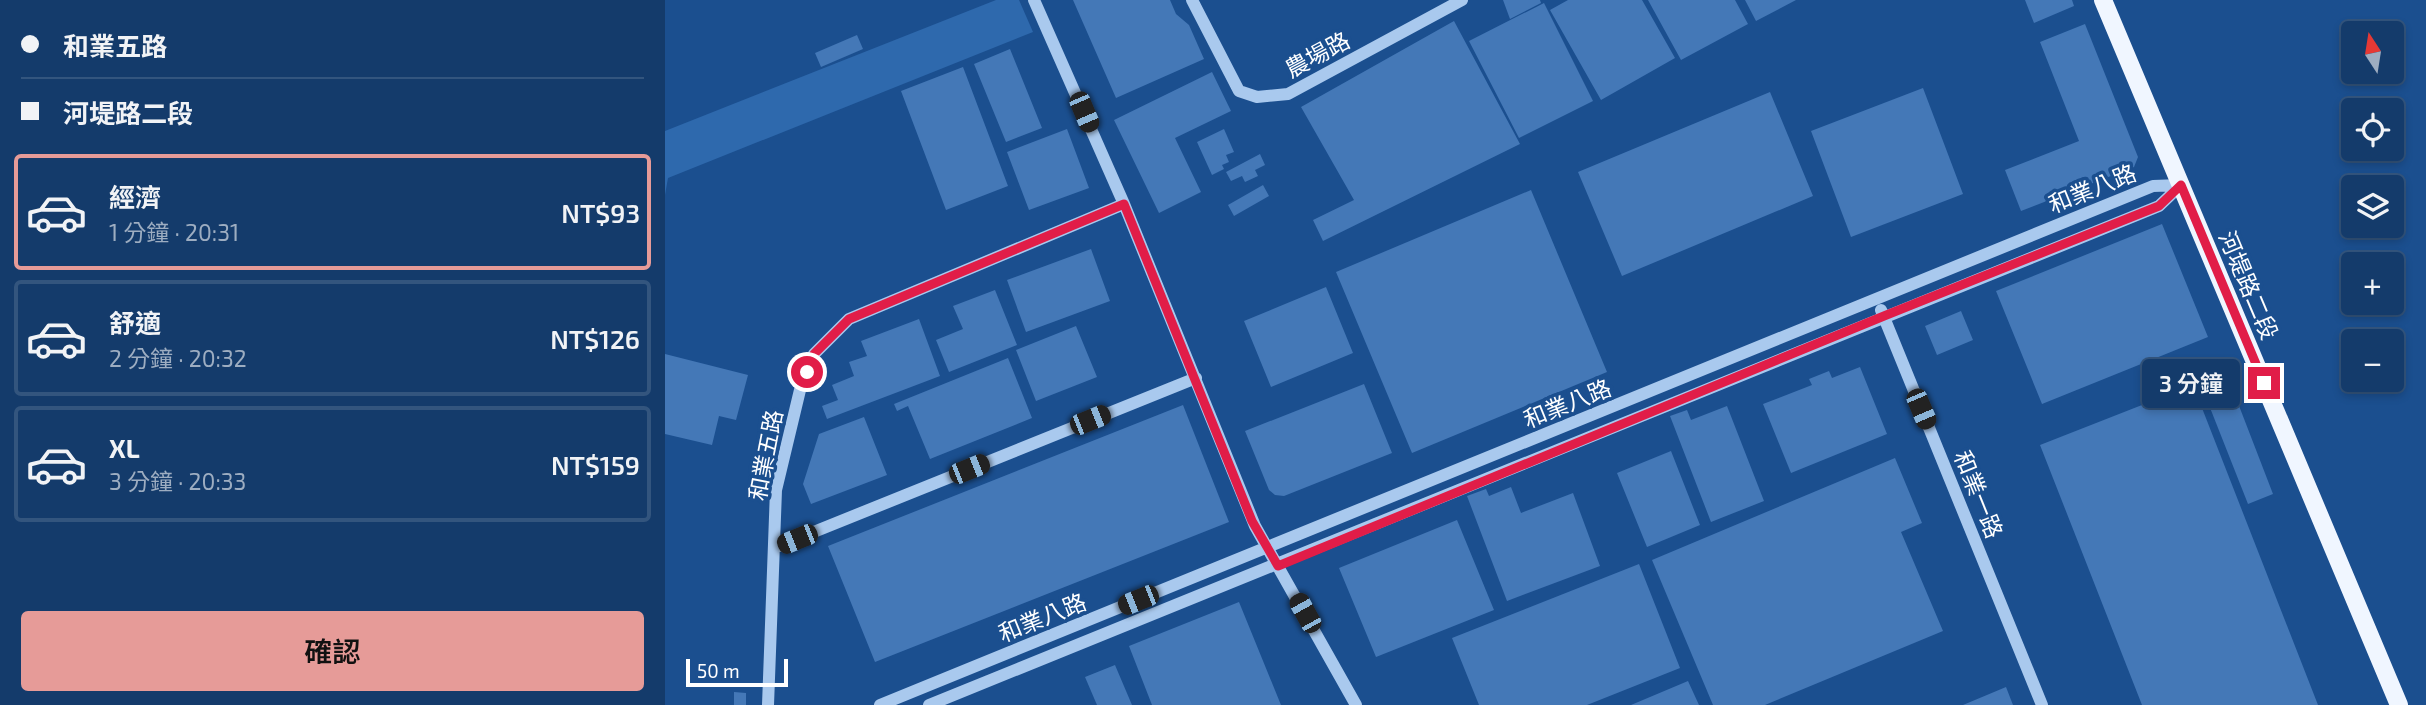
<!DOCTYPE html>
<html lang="zh-TW">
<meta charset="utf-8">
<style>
body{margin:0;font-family:"Exo 2","Noto Sans TC",sans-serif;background:#214673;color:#f1f3f6;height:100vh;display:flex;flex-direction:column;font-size:26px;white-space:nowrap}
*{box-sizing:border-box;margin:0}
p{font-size:23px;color:#9dadc1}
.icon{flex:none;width:38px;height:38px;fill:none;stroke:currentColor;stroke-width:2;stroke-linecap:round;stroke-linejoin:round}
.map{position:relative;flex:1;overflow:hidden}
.panel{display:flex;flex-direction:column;background:#143b6b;width:665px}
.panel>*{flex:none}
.top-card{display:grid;align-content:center;height:154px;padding:0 21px;background:#143b6b}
.needle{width:46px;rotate:348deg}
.controls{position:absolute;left:1676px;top:21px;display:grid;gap:14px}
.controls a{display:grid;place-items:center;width:63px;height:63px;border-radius:7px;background:#143b6b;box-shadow:0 4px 10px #0003,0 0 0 2px #33557e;font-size:35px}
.scale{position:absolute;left:21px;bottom:18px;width:102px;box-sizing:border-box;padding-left:7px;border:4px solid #fff;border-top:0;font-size:19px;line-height:24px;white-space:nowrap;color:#fff;-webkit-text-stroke:5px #1b4f8f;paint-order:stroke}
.end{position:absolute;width:32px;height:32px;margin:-16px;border:9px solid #e11d48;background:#fff;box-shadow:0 0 0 4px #fff}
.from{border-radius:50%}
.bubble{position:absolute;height:49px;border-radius:7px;background:#143b6b;box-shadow:0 4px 10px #0003,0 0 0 2px #33557e;font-size:23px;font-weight:600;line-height:49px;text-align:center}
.car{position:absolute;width:21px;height:42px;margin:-21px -10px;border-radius:9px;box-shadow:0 0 5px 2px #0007;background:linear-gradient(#222 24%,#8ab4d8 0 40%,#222 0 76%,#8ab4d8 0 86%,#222 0)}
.top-card b{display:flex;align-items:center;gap:24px;height:66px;font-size:26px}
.top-card b+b{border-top:2px solid #33557e}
.top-card i{width:18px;height:18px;background:#f1f3f6}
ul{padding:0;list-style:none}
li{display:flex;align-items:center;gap:21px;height:116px;margin:0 14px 10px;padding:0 7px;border:4px solid #33557e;border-radius:7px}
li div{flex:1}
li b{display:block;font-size:26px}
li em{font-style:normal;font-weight:600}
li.active{border-color:#e69b98}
li>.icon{width:63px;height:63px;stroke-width:1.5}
.primary-button{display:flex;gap:14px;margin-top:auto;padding:14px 21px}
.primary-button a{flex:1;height:80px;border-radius:7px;background:#e69b98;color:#111;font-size:28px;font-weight:600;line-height:80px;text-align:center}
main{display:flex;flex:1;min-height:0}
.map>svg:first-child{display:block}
</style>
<main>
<section class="panel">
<div class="top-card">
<b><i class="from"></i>和業五路</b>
<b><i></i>河堤路二段</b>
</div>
<ul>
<li class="active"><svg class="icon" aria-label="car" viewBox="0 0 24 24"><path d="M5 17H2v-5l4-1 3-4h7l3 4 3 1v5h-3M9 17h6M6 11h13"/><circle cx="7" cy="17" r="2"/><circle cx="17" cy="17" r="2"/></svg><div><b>經濟</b><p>1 分鐘 · 20:31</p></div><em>NT$93</em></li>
<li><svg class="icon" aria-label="car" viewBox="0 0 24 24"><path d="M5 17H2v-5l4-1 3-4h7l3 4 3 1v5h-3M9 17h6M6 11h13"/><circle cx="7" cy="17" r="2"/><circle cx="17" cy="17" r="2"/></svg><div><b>舒適</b><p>2 分鐘 · 20:32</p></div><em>NT$126</em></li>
<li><svg class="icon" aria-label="car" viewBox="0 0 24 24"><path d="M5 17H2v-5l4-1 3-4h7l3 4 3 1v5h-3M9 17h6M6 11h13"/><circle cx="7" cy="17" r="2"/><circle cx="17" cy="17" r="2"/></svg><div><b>XL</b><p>3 分鐘 · 20:33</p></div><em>NT$159</em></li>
</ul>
<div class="primary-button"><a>確認</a></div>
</section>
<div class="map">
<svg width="1761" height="705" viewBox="0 0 1761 705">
<rect width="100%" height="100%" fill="#1b4f8f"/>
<path fill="#2e69ad" d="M331 0H354L368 32 3 178 0 195V131Z"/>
<path fill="#4478b7" d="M408 0H505L511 14 524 25 539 59 451 98Z
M838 0H875L876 3 845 19Z
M903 0H977L1010 58 936 100 885 10Z
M983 0H1070L1083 24 1016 60Z
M1080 0H1131L1091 21Z
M1360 0H1407L1409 6 1369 23Z
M879 3 928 101 854 138 804 41Z
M789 21 855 144 658 241 648 220 689 200 636 107Z
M1420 24 1473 157 1469 167 1356 211 1340 170 1414 141 1375 42Z
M192 35 198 49 156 67 150 53Z
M345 49 377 128 341 142 309 64Z
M298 67 343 186 281 210 236 91Z
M547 72 566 111 510 138 536 192 494 213 449 120Z
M1258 88 1298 194 1186 237 1146 131Z
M1105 92 1148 196 957 276 913 172Z
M402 129 424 188 364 210 342 152Z
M559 129 569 152 561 155 564 162 557 165 559 169 547 175 532 142Z
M595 154 600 165 590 170 593 176 580 182 577 176 566 181 561 172Z
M598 185 604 196 569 216 563 205Z
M866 190 942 372 747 453 671 272Z
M1497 224 1543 337 1377 404 1331 291Z
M426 249 445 301 361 332 342 280Z
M661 287 688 353 606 387 579 321Z
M330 290 352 345 284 372 271 340 298 329 288 306Z
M1296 311 1308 340 1272 355 1260 326Z
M254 319 275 376 162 419 157 406 173 400 167 385 189 376 184 362 202 356 196 341Z
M411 326 432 377 371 401 351 350Z
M0 354 83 375 71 420 54 416 47 445 0 434Z
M343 358 367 418 265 459 243 406 232 411 229 404Z
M1195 367 1222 434 1126 473 1098 404 1147 385 1144 379 1164 371 1167 378Z
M699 384 727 453 619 496 610 495 604 490 580 431Z
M1528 385 1653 705H1477L1375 445Z
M1566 385 1608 494 1583 504 1540 395Z
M518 405 564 522 210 662 163 546Z
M1062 406 1099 501 1046 522 1005 416 1022 410 1026 420Z
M199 417 222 475 146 504 138 484 154 434Z
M1006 451 1035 525 982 547 952 473Z
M1230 458 1257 523 1236 532 1278 631 1100 705H1048L987 560Z
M846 487 856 513 908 493 935 566 842 601 802 496 821 489 824 496Z
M792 520 829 610 711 657 674 568Z
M974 564 1015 668 922 705H814L787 638Z
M574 602 616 705H487L464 646Z
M450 665 467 705H432L420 677Z
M1023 681 1034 705H966Z
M1341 687 1348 705H1298Z
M69 692 81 693V705H69Z"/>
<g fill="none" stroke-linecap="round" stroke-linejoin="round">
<path stroke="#a9c9ee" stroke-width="12" d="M369 0 459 204 590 526 691 705
M527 0 574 91 592 97 623 94 797 0
M1216 310 1377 705
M109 548 531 378
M103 705 111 490 135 390 149 354 184 319 459 204
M215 705 1488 186 1516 185
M264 705 1494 206 1516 185"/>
<path stroke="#f0f6ff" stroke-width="18" d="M1438 0 1734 705"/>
</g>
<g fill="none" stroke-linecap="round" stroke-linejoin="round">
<path stroke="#e11d48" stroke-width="9" d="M142 372 149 354 184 319 459 204 587 521 613 566 1219 316 1494 206 1516 185 1599 383"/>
</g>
<g text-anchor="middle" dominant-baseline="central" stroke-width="7" stroke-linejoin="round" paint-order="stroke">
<g font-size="23" fill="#fff" stroke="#1b4f8f">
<text transform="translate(652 54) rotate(-28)">農場路</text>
<text transform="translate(1427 188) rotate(-22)">和業八路</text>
<text transform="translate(1584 285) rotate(67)">河堤路二段</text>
<text transform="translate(902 403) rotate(-22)">和業八路</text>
<text transform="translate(100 455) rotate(-79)">和業五路</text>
<text transform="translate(1314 494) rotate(68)">和業一路</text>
<text transform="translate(377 617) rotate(-22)">和業八路</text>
</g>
</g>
</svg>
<div class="controls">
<a><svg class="needle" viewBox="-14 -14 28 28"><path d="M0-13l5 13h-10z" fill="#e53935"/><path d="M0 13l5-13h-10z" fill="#9dadc1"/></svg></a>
<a><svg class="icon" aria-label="locate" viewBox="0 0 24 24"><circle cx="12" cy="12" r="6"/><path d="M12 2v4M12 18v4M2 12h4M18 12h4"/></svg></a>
<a><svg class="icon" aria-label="layers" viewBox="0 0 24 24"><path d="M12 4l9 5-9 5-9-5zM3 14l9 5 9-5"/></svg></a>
<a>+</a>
<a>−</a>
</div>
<div class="scale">50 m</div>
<i class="end from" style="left:142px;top:372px"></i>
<i class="end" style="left:1599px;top:383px"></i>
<div class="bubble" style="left:1477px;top:359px;width:98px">3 分鐘</div>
<i class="car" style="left:419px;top:112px;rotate:157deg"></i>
<i class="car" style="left:1256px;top:409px;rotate:157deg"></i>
<i class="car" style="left:425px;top:420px;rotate:68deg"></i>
<i class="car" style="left:304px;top:469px;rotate:68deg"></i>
<i class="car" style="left:132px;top:539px;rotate:248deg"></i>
<i class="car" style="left:473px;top:600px;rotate:248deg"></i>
<i class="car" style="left:640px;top:613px;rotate:331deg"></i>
</div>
</main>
